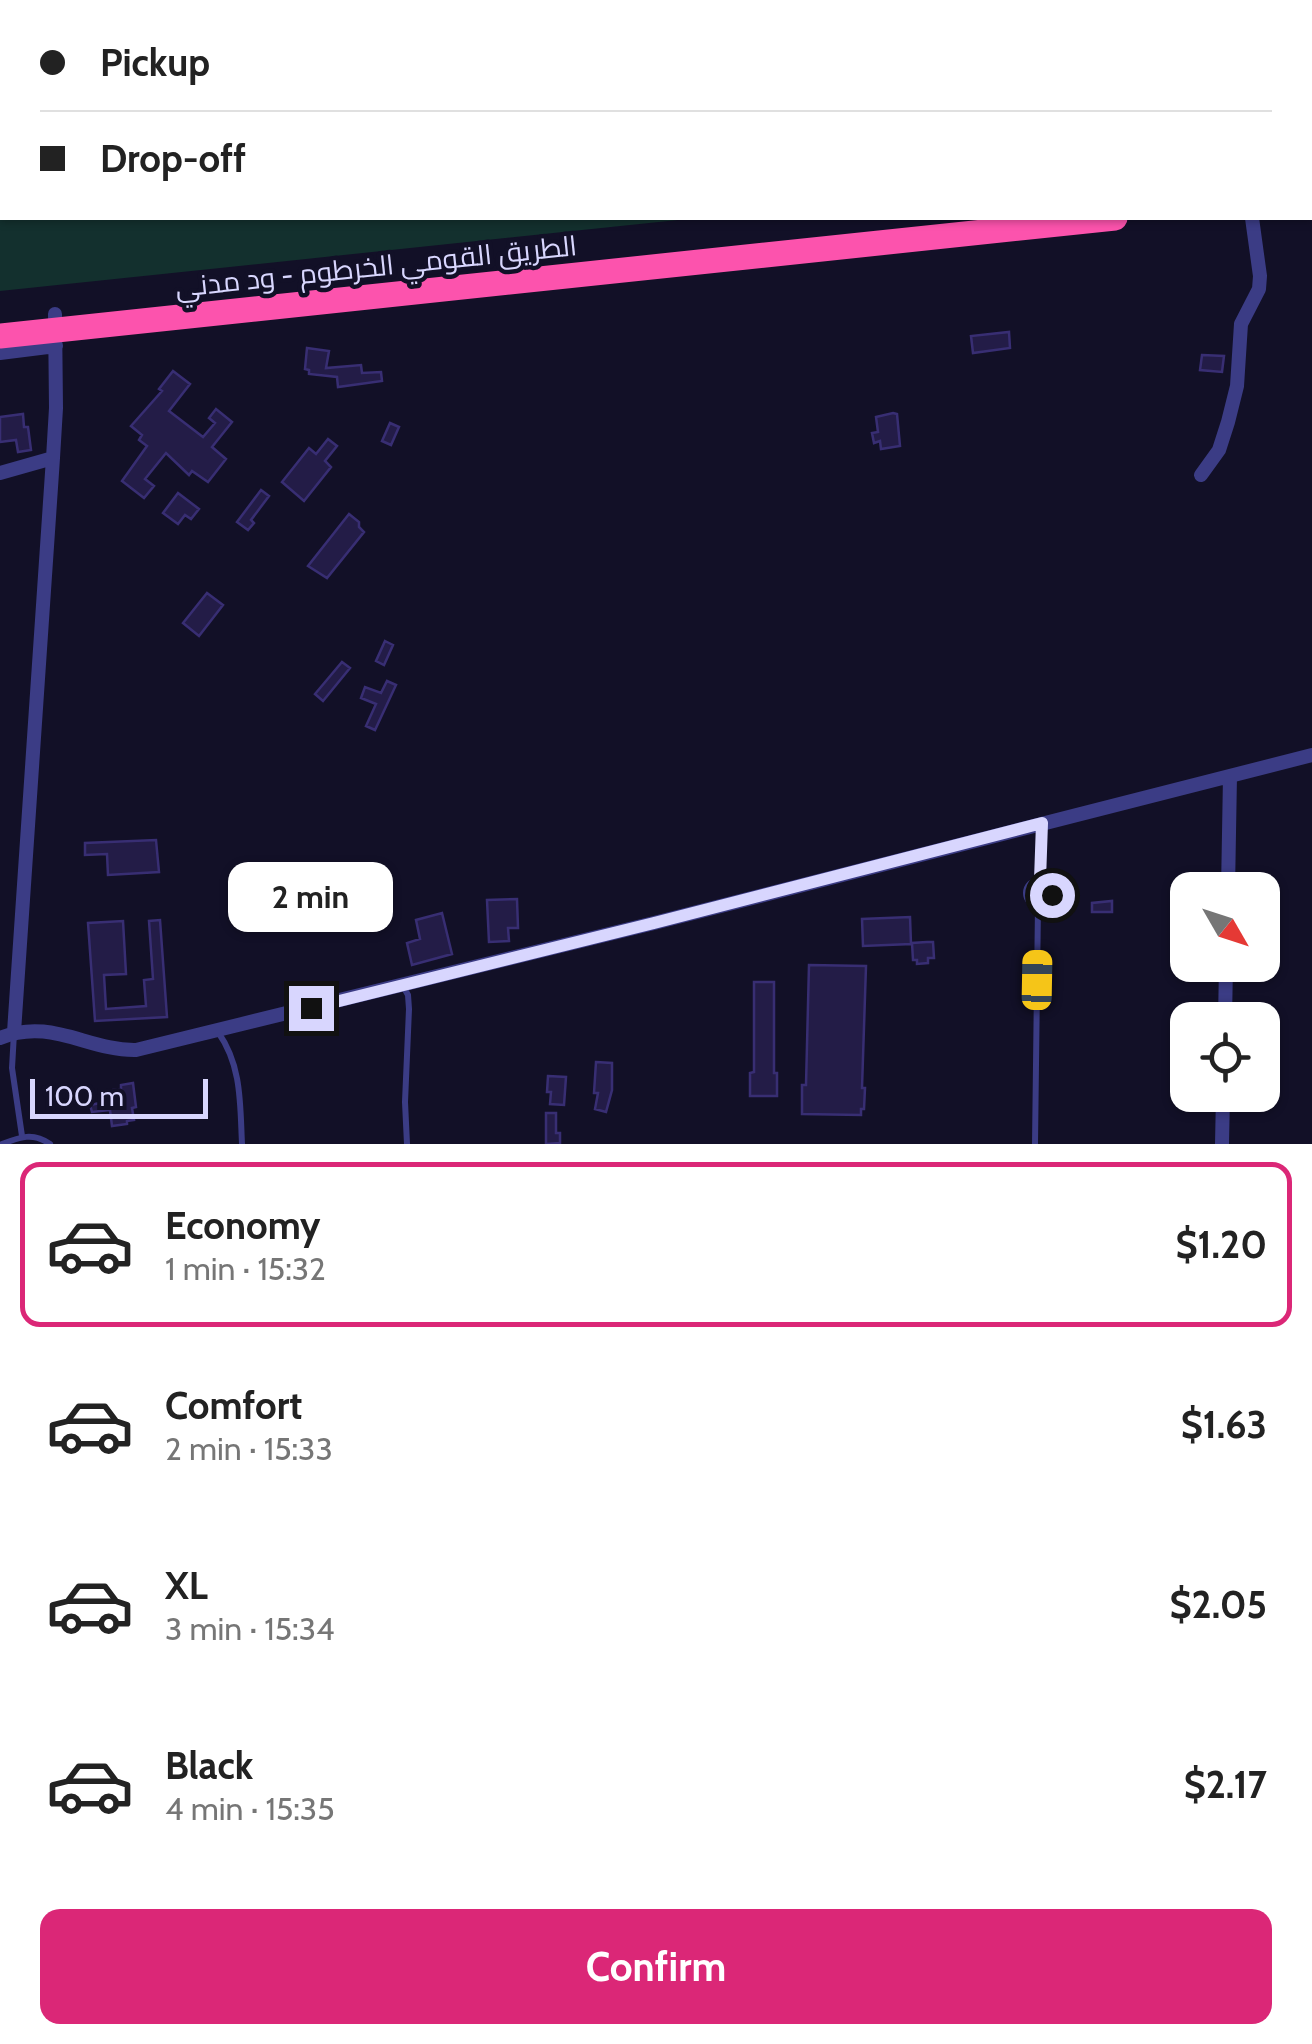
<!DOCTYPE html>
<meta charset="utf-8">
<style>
body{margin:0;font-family:Cabin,Cairo,sans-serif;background:#f6f6f6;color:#222;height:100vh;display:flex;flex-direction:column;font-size:38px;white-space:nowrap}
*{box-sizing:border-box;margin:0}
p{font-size:32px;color:#767676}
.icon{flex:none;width:55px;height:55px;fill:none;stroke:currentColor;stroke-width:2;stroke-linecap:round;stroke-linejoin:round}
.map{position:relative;height:1144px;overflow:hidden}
.sheet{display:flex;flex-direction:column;background:#fff;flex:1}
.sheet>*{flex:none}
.hud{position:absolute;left:0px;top:0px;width:1312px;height:220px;box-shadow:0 2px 8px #0004;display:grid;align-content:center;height:220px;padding:0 40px;background:#fff}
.needle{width:65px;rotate:129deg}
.fabs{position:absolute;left:1170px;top:872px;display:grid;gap:20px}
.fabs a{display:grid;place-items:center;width:110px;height:110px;border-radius:20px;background:#fff;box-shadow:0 2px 8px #0004;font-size:50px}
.scale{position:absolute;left:30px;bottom:25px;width:178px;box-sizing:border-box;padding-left:10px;border:5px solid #d8d6fe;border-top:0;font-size:28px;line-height:35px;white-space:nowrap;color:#d8d6fe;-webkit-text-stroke:8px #121027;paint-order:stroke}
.end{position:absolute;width:45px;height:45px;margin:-22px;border:12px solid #d8d6fe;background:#111;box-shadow:0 0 0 5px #111}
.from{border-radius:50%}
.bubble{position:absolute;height:70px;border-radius:20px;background:#fff;box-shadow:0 2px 8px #0004;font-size:32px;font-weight:700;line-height:70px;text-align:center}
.car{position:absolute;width:30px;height:60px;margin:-30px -15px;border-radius:12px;box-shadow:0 0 8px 2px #0007;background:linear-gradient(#f5c518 24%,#345 0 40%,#f5c518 0 76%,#345 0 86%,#f5c518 0)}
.hud b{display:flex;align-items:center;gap:35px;height:95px;font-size:38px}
.hud b+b{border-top:2px solid #e0e0e0}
.hud i{width:25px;height:25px;background:#222}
ul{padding:18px 0 0;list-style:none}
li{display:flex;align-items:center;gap:30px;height:165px;margin:0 20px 15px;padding:0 20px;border:5px solid transparent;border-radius:20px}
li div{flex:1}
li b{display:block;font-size:38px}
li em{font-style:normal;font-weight:700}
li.current{border-color:#db2777}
li>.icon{width:90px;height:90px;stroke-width:1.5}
.button{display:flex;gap:20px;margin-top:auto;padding:20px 40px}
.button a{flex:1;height:115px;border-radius:20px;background:#db2777;color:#fff;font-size:40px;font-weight:700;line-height:115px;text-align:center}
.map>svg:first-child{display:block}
</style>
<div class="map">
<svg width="1312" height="1144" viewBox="0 0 1312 1144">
<rect width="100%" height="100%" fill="#121027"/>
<path fill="#13302e" d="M0 0H1312V152H1310V2H2V218H697L0 291Z"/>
<path fill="#0f294b" d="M38 0H197L200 2H36Z
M1128 0H1288L1289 2H1130Z"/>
<path fill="#231c47" stroke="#382e73" stroke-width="2.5" d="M1009 332 1010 348 973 353 971 336Z
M307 348 329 351 326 368 361 365 362 373 381 372 382 381 338 387 337 377 309 374V370L305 369Z
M1202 355 1224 356 1222 372 1200 370Z
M173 371 190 384 169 411 203 437 215 423 209 418 216 409 232 422 212 447 226 459 208 482 192 471 189 475 166 453 145 479 154 486 144 498 122 481 147 446 139 440 142 435 131 426 162 391 159 389Z
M893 413 897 414 900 446 881 449 880 441 874 443 872 433 878 432 876 417Z
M23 414 24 427H28L31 450 18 452 16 440 0 442V417Z
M390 423 399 427 391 445 382 441Z
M328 439 337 446 325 461 331 467 304 501 282 482 309 448 316 454Z
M261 490 269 496 251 520 254 523 248 530 237 522Z
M178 493 199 509 191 519 185 515 178 524 163 513Z
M349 514 359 522V527L364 532 327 578 308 566Z
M207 593 223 605 199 636 183 623Z
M385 641 393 645 384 665 376 661Z
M342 662 350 668 323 701 315 694Z
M387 681 396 685 375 730 366 726 376 704 361 698 365 687 381 693Z
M156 840 159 872 108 875 107 854 85 855V843Z
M517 899 518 928H508L509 941 489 942 487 900Z
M1112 901V912H1092V903Z
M442 913 452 954 412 965 407 943 420 939 416 920Z
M910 917 911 944 863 946 862 919Z
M160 920 167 1017 95 1021 88 923 123 921 126 974 104 975 106 1009 146 1006 144 980 153 979 149 921Z
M927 942H933L934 958H928V963L917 964V960H913L912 943Z
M809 965 866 966 862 1088H865L864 1109H861V1115L802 1114V1085H806Z
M754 982H774V1073H777V1096H750V1073L754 1072Z
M596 1062 612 1063V1090L606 1112 595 1109 598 1093H594Z
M548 1076 566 1077 564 1105 550 1104 551 1092H547Z
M133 1083 136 1107 132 1108 134 1120 127 1121V1124L112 1126 110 1110 92 1112 90 1105 115 1100 113 1090 121 1089V1085Z
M546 1113H556V1133H560V1143L546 1144Z"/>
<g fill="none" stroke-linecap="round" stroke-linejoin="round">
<path stroke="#31b7a8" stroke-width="2.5" stroke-dasharray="5 8" stroke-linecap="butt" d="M379 0 381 2
M277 2 280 0
M1310 84H1312
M0 148 2 151
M0 211 2 212"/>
<path stroke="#3b3c85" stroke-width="6" d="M1026 893a13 13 0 1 1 26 0a13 13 0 1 1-26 0Z
M1040 881 1042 824
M403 986 408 995 409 1009 405 1102 407 1144
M218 1032C242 1066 240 1104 242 1144
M14 1033 12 1068 22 1136
M2 1144C20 1137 33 1132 50 1144
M1035 1144 1038 906"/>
<path stroke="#3b3c85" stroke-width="14" d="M0 353 56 346
M0 473 53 458
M1201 475 1219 450 1228 422 1237 386 1241 324 1259 289 1260 276 1252 218
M1228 890 1230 776
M1225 1020 1226 965
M14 1032 53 458 56 408 55 314
M0 1038C51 1017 88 1051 136 1050L654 923 1312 755
M1222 1144 1223 1095"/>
<path stroke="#fc53ad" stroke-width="25" d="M1310 183H1312
M0 336 1115 218"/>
</g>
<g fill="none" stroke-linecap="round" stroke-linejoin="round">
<path stroke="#d8d6fe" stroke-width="12" d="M311 1008 654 923 1042 823 1040 880 1050 886 1052 895"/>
</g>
<g text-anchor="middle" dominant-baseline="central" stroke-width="9" stroke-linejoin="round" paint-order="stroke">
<g font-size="28" fill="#d8d6fe" stroke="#121027">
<text transform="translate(376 266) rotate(-6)">الطريق القومي الخرطوم - ود مدني</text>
</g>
</g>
</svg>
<div class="fabs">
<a><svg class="needle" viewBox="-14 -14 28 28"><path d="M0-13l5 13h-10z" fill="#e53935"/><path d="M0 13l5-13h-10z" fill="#767676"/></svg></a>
<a><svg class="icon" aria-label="locate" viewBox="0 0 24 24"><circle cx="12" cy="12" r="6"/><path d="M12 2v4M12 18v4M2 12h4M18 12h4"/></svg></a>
</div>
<div class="scale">100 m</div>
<i class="end from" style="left:1052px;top:895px"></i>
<i class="end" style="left:311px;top:1008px"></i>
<div class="bubble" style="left:228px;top:862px;width:165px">2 min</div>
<i class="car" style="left:1037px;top:980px;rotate:1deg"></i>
<div class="hud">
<b><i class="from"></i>Pickup</b>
<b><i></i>Drop-off</b>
</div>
</div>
<section class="sheet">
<ul>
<li class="current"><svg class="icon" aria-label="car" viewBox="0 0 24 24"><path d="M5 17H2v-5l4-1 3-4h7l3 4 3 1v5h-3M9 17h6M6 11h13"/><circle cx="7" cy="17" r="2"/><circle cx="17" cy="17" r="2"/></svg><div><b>Economy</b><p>1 min · 15:32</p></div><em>$1.20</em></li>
<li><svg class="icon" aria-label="car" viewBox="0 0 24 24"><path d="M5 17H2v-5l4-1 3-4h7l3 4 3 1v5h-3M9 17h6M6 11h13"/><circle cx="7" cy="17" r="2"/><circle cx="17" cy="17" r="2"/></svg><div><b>Comfort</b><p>2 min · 15:33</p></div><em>$1.63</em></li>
<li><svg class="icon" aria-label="car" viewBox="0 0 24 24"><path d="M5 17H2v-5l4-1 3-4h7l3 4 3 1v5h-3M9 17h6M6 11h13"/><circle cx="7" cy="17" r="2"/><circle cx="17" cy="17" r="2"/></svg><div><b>XL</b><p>3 min · 15:34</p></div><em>$2.05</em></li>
<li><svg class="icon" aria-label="car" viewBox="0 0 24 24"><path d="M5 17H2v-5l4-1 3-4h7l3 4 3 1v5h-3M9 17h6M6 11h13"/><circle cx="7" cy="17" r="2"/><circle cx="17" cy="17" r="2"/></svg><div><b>Black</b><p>4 min · 15:35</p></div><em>$2.17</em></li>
</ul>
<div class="button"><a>Confirm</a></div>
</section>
